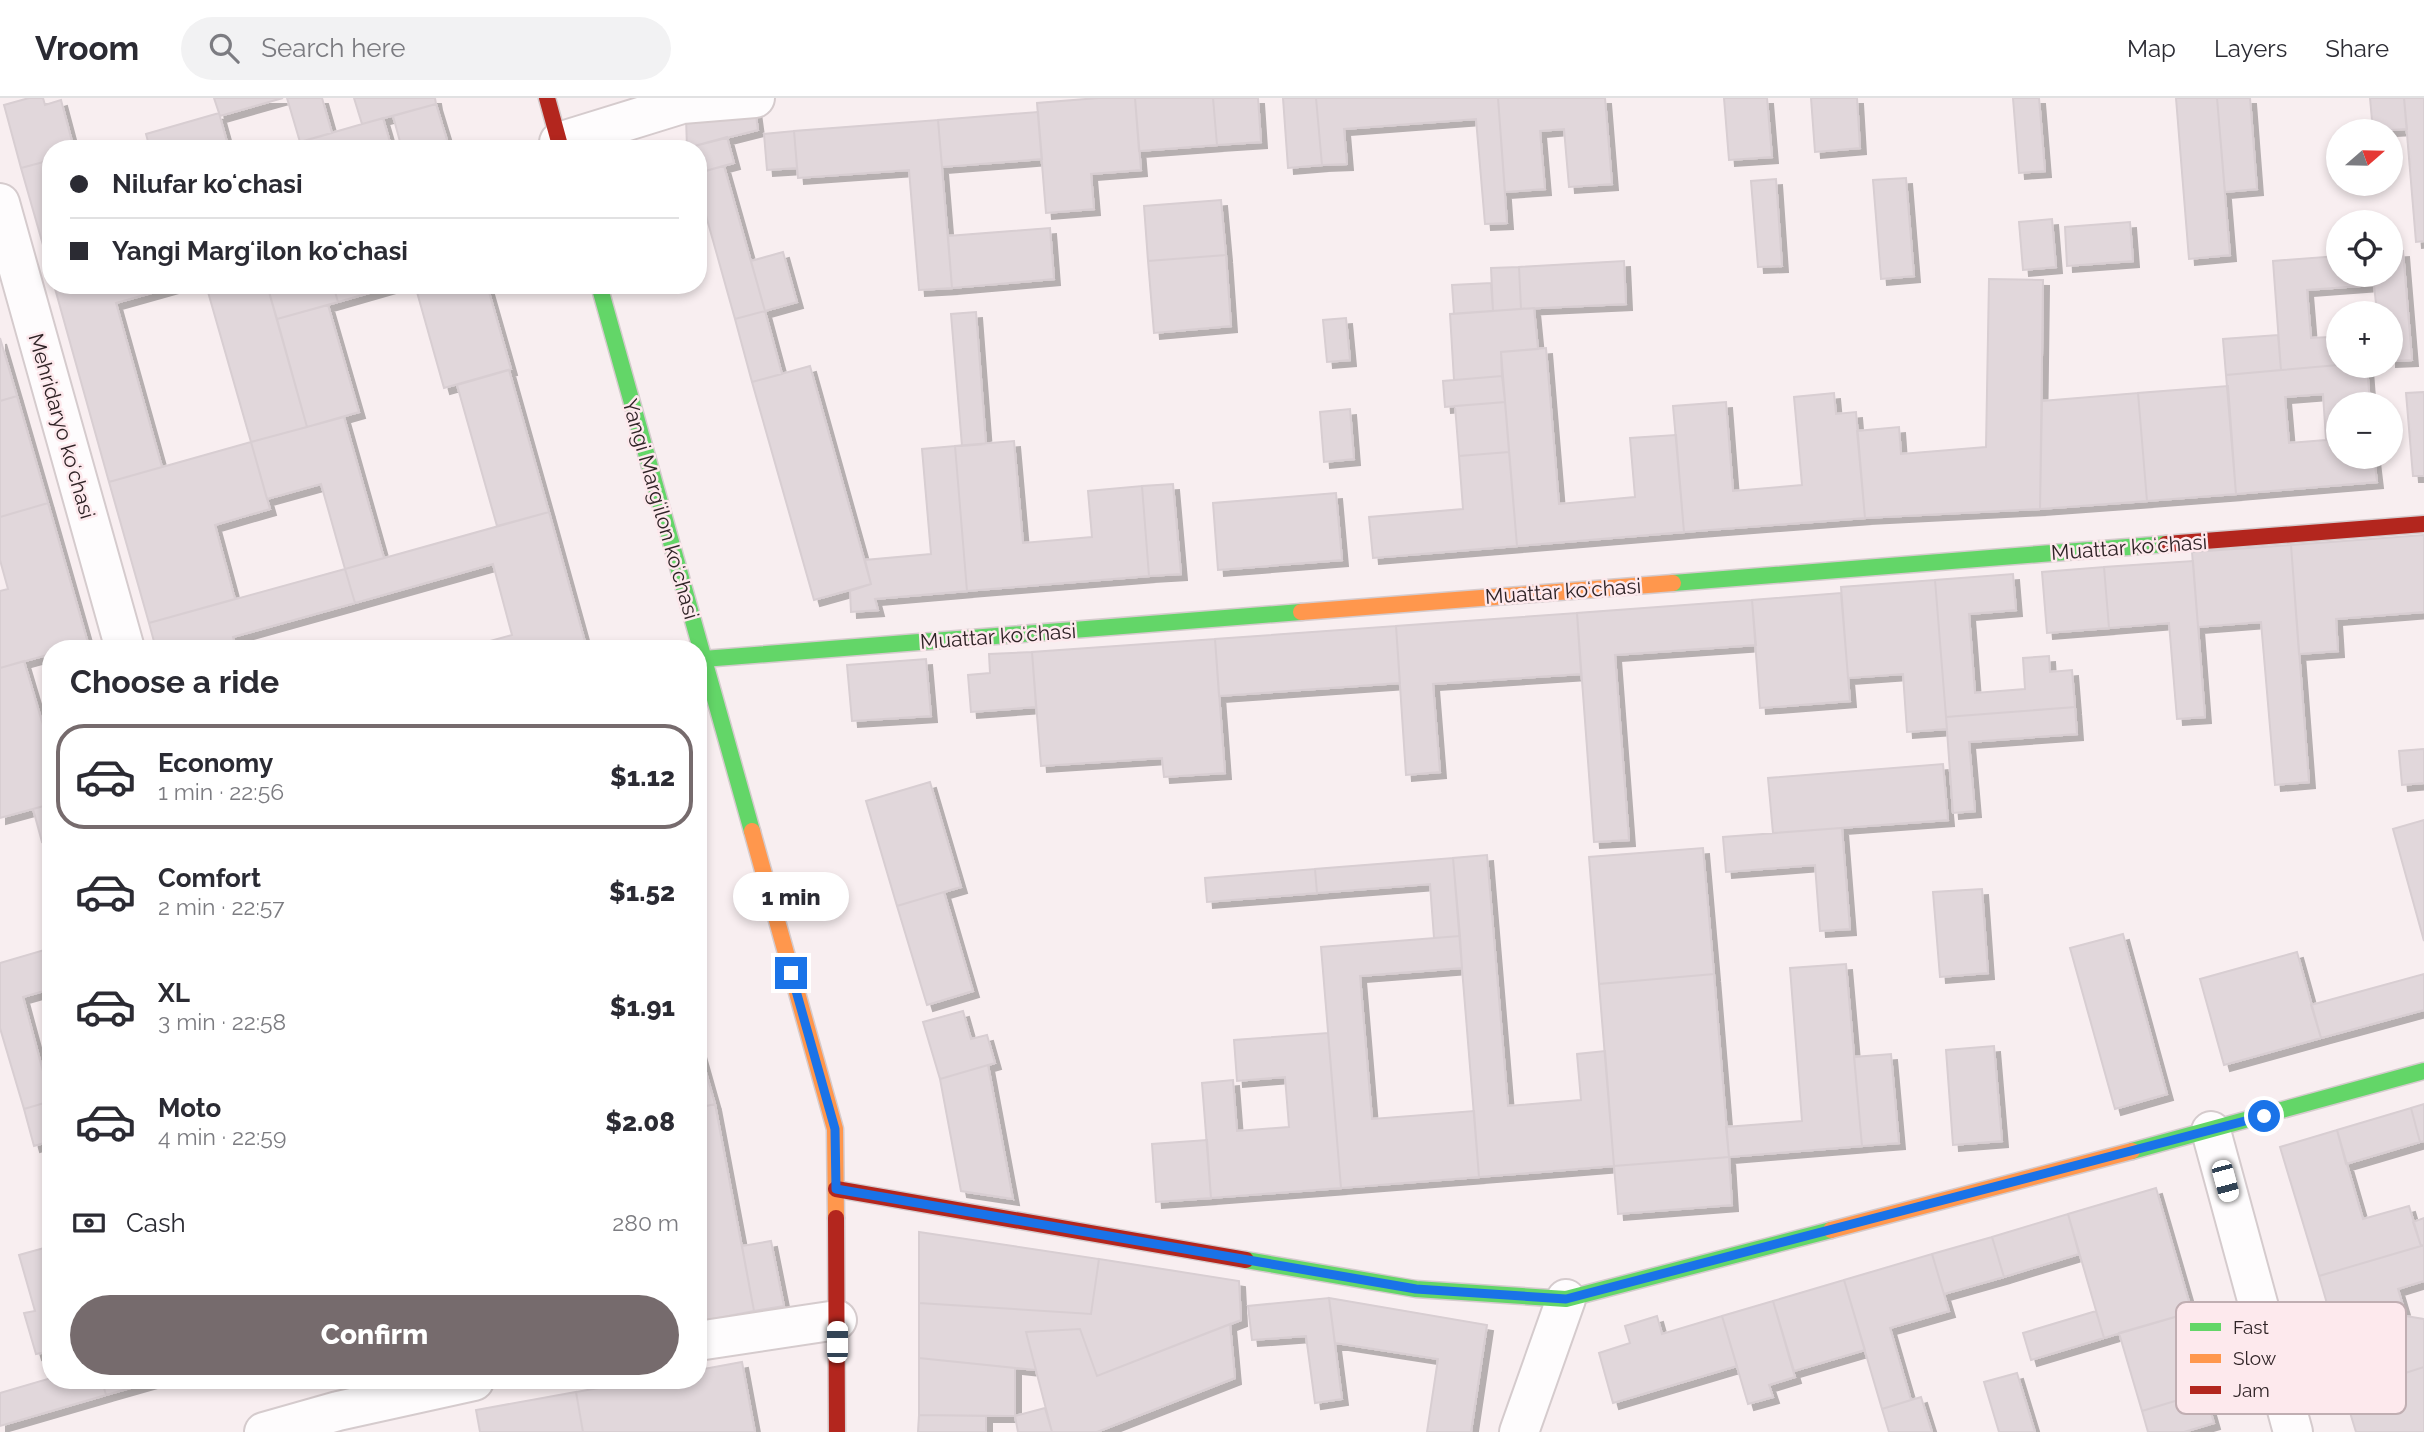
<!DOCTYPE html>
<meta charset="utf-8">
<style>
body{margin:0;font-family:Raleway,sans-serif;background:#f2f2f3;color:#2b2b33;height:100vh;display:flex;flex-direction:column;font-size:26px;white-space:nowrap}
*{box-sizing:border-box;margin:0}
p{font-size:23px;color:#7c7c81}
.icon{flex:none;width:38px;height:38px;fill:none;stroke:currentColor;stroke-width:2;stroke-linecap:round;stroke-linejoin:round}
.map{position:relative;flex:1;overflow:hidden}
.panel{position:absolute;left:42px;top:542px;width:665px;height:749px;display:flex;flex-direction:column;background:#fff;border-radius:28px;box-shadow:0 4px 10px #0003}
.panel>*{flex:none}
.top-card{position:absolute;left:42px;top:42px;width:665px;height:154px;border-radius:28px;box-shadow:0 4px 10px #0003;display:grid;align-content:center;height:154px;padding:0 28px;background:#fff}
.needle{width:46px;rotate:70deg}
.buttons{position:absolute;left:2326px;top:21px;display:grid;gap:14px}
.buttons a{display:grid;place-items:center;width:77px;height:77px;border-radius:50%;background:#fff;box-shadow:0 4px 10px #0003;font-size:35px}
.end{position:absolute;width:32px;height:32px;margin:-16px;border:9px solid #1a73e8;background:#fff;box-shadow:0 0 0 4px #fff}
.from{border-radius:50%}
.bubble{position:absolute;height:49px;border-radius:24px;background:#fff;box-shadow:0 4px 10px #0003;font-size:23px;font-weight:800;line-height:49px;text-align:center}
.car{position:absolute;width:21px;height:42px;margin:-21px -10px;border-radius:9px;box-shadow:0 0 5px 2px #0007;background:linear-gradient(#fff 24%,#345 0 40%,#fff 0 76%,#345 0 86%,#fff 0)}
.top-card b{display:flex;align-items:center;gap:24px;height:66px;font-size:26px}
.top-card b+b{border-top:2px solid #e1e1e2}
.top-card i{width:18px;height:18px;background:#2b2b33}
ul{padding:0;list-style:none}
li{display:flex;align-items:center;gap:21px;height:105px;margin:0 14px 10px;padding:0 14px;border:4px solid transparent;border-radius:28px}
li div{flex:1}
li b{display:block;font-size:26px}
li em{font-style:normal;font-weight:800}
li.current{border-color:#766b6d}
li>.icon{width:63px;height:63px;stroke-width:1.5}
h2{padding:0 28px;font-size:32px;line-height:84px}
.pay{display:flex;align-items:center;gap:18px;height:77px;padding:0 28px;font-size:26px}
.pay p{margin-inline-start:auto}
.primary-button{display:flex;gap:14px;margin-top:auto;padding:14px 28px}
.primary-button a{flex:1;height:80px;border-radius:42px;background:#766b6d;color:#fff;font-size:28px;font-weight:800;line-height:80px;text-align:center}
header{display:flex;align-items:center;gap:42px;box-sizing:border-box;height:98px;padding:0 35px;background:#fff;border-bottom:2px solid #e1e1e2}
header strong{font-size:33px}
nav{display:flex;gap:38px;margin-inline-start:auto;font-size:24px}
.search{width:490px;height:63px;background:#f2f2f3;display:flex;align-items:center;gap:18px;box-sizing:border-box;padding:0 24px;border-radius:38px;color:#7c7c81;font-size:26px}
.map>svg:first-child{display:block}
</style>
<header>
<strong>Vroom</strong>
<div class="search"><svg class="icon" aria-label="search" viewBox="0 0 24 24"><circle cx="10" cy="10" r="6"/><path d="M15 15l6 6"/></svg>Search here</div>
<nav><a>Map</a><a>Layers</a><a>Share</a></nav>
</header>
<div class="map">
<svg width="2424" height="1334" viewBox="0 0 2424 1334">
<defs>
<filter id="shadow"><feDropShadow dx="6" dy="6" stdDeviation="0" flood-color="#0004"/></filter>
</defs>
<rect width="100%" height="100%" fill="#f8eef0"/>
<path fill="#e1d7db" stroke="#d8ced2" stroke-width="2" fill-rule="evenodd" filter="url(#shadow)" d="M29 0H43L45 7 61 2 74 51H51V62L21 70 4 7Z
M214 0H283L220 18Z
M287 0H322L332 35 300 44Z
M354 0H435L436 6 362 26Z
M1098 0H1135L1141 72 1091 76 1094 111 1046 115 1037 5Z
M1135 0H1213L1217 47 1139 53Z
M1213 0H1258L1261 44 1217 47Z
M1283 0H1316L1322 67 1288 70Z
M1316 0H1498L1507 125 1485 126 1476 21 1344 31 1347 66 1322 67Z
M1498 0H1605L1612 86 1569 89 1564 31 1540 33 1545 91 1505 94Z
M1724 0H1767L1772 59 1729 62Z
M1811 0H1857L1860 50 1815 54Z
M2013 0H2039L2045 73 2019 75Z
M2176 0H2217L2230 157 2189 161Z
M2217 0H2250L2257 91 2225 94Z
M2370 0H2404L2407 31 2373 33Z
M2404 0H2424V143L2416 144Z
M436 6 447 42 415 51H402L393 18Z
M755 10 758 32 687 50 686 19Z
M1038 14 1042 61 942 69 938 22Z
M219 15 229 51H150L146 36Z
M383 20 392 51H302L300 44Z
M938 22 952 190 919 192 909 72 798 80 794 33Z
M794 33 797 70 767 72 764 36Z
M727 39 734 65 698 75V51L687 50Z
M447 42 449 51H415Z
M51 62V175L21 70Z
M724 68 765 213 735 221 698 89V75Z
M1906 80 1914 178 1881 181 1873 82Z
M1776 81 1782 168 1758 169 1751 83Z
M1221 102 1226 157 1148 163 1144 108Z
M2052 121 2056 169 2023 172 2019 124Z
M2130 124 2133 163 2067 168 2065 129Z
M1050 130 1054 181 952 190 948 138Z
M2403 153 2412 262 2390 263V215H2377L2374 187 2307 192 2311 240 2329 239 2330 251H2338V267L2281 272 2273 163 2338 158V177H2390V154Z
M783 154 797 204 765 213 751 163Z
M1226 157 1231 228 1154 235 1148 163Z
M1624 163 1626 206 1521 211 1519 169Z
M1519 169 1521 211 1493 213 1491 170Z
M1989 181 2043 182 2040 411 1865 420 1857 333 1899 329 1901 356 1986 349Z
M1491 185 1493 213 1454 216 1452 187Z
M54 187H180L116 205 162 369 109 384Z
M206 187H267L307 329 251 344Z
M267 187H333L338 204 277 221Z
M333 187H397L338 204Z
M415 187H487L511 271 444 290Z
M328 207 359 314 307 329 277 221Z
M1534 210 1538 251 1501 254 1502 278 1454 282 1450 216Z
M765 213 782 276 752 284 735 221Z
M976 214 986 346 962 348 951 216Z
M1346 220 1350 262 1327 264 1323 222Z
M2278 237 2281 272 2226 277 2223 241Z
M0 240 17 298 0 303Z
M1546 250 1559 406 1635 399 1630 340 1676 337 1684 434 1517 448 1501 254Z
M2338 267 2367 268 2370 306H2338V359H2374L2377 384 2236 396 2226 277ZM2323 296 2326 342 2289 345 2285 299Z
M810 268 871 486 814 502 752 284Z
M509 272 549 414 497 428 457 287Z
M1502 278 1505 304 1445 309 1443 283Z
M2228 288 2236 396 2147 403 2138 295Z
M2424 294V378H2413L2406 295Z
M1834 295 1836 316 1856 314 1865 420 1684 434 1673 308 1726 304 1733 393 1802 387 1794 299Z
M2138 295 2147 403 2040 411 2042 303Z
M17 298 48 405 0 419V303Z
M1505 304 1509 354 1459 358 1455 308Z
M1350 311 1354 361 1324 364 1320 314Z
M344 319 384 460 345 471 321 386 267 401 251 344Z
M1014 343 1023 445 1092 439 1088 393 1142 388 1149 478 967 493 955 348Z
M251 344 270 411 215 427 235 501 149 525 109 384Z
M955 348 967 493 875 501 878 512 851 514 850 493 871 486 865 462 931 456 922 351Z
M1509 354 1517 448 1373 460 1369 419 1463 411 1459 358Z
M1173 386 1181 476 1149 478 1142 388Z
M1336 395 1342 462 1218 472 1213 405Z
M48 405 88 545 66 551H51V556L0 570V493L8 491 0 462V419Z
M549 414 587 551H461L512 537 493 466 355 505 345 471Z
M2424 437V514L2336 521 2338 553 2299 556 2291 447Z
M2291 447 2309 684 2275 687 2261 524 2198 529 2192 454Z
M2193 463 2205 619 2177 621 2169 525 2109 530 2104 469Z
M2104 469 2109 530 2047 535 2042 474Z
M345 471 355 505 233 539 236 551H156L149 525Z
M2013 476 2016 512 1969 516 1975 595 2025 591 2023 560 2049 558 2050 574 2072 572 2075 609 1946 619 1935 482Z
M1935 482 1947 631 1907 634 1903 576 1848 580 1841 489Z
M1841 495 1850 603 1760 610 1752 502Z
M1752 502 1756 547 1615 557 1629 742 1594 744 1577 515Z
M1577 515 1581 576 1433 586 1440 674 1406 677 1396 528Z
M1396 528 1400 585 1219 598 1215 541Z
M1215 541 1225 675 1164 679 1162 660 1041 668 1032 554Z
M1032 554 1036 609 971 614 968 577 990 575 989 556Z
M926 561 931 618 852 623 847 567Z
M24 563 51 654V706L0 720V570Z
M2075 609 2077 636 1969 644 1975 713 1953 715 1946 619Z
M2424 651V685L2402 687 2399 653Z
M1943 666 1948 722 1773 735 1768 680Z
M930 684 961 789 897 808 866 703Z
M51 706V742L42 744 33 711Z
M2424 722V843L2393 731Z
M1842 730 1850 831 1820 833 1815 767 1726 774 1723 739Z
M1703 750 1714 876 1599 886 1589 759Z
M1487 757 1508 1008 1581 1002 1577 956 1605 953 1614 1068 1479 1079 1453 760Z
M1453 760 1460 838 1434 840 1430 786 1317 795 1315 771Z
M1315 771 1317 795 1207 804 1205 780Z
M1982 791 1988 875 1940 879 1933 794Z
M944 794 973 893 927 907 897 808Z
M2123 836 2167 996 2115 1011 2070 850Z
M1460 838 1462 870 1360 878 1372 1021 1474 1013 1479 1079 1341 1090 1321 849Z
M51 850V891L23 899 51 1003 24 1011 0 930V865Z
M2297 854 2321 940 2224 967 2200 881Z
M1846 866 1862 1048 1729 1059 1726 1029 1802 1023 1790 870Z
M1714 876 1729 1059 1614 1068 1599 886Z
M2424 876V912L2321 940 2311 907Z
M963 913 971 941 987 937 995 965 940 981 923 924Z
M1328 935 1341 1090 1211 1100 1202 985 1233 982 1237 1033 1289 1029 1285 979 1237 983 1234 942Z
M698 946 715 1006 698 1010Z
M1994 948 2002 1043 1953 1047 1946 952Z
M1891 956 1899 1045 1862 1048 1854 959Z
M988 967 1013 1101 961 1093 940 981Z
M51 1003V1043L34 1048 24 1011Z
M715 1006 754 1213 698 1224V1010Z
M2424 1006V1043L2420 1044 2411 1010Z
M2411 1010 2420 1044 2346 1066 2337 1032Z
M2337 1032 2363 1121 2409 1108 2421 1148 2319 1178 2280 1049Z
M1207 1042 1211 1100 1156 1104 1152 1046Z
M1729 1059 1732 1107 1618 1116 1614 1068Z
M2156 1090 2192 1214 2104 1240 2068 1116Z
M2068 1116 2079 1156 2004 1179 1992 1139Z
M2424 1120V1147L2421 1148 2413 1124Z
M919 1134 1099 1161 1091 1216 919 1205Z
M1992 1139 2004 1179 1944 1196 1932 1156Z
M771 1143 784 1208 754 1213 742 1148Z
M2424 1147V1183L2398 1191 2406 1218 2424 1221V1269L2352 1292 2319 1178Z
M51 1148V1270L46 1254 36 1256 24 1215 35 1213 19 1157Z
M1932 1156 1949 1213 1890 1230 1911 1302 1882 1311 1844 1182Z
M1099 1161 1239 1183 1241 1222 1097 1278 1080 1231 1026 1234 1036 1272 919 1260V1205L1091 1216Z
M1844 1182 1865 1252 1794 1273 1773 1203Z
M1329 1200 1342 1301 1315 1305 1306 1238 1252 1242 1248 1208Z
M1329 1200 1487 1227 1471 1334H1427L1438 1261 1335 1245Z
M1773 1203 1795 1279 1769 1287 1773 1299 1748 1306 1722 1218Z
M2096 1213 2104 1240 2031 1262 2023 1235Z
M2192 1214 2215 1291 2142 1313 2119 1235Z
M1657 1218 1662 1236 1722 1218 1737 1268 1613 1305 1599 1255 1630 1245 1625 1228Z
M1230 1226 1235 1280 1097 1334H1052L1026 1234 1080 1231 1097 1278Z
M919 1260 1015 1270V1318L919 1317Z
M742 1264 755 1334H583L576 1294 638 1283H698V1272Z
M2424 1269V1334H2356L2344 1295Z
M2017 1275 2035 1334H1999L1984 1284Z
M51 1280V1283H102L106 1297 0 1328V1295Z
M102 1283H155L106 1297Z
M576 1294 583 1334H480L476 1312Z
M2205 1294 2214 1325 2184 1334H2148L2142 1313Z
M1921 1299 1932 1334H1889L1882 1311Z
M1045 1310 1052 1334H1018L1015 1318Z
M919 1317 986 1318V1334H918Z"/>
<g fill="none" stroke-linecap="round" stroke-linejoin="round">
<g stroke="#d5cbcd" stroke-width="42">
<path id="street" d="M559 44 682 6 755 0
M0 105 125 551
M2211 1033 2293 1334
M698 1243 837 1222
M264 1334 338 1313 474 1283
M1519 1334 1566 1201"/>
</g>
<g stroke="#d5cbcd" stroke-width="19">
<path id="fast" d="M599 187 752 733
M1673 485 2166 446
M703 561 1301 514
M2132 1053 2424 973
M1246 1162 1416 1191 1566 1201 1831 1132"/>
</g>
<g stroke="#d5cbcd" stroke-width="19">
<path id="slow" d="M1301 514 1673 485
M752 733 835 1031 836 1120
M1831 1132 2132 1053"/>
</g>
<g stroke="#d5cbcd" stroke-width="19">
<path id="jam" d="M547 0 561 51
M2166 446 2424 426
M836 1091 1246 1162
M836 1120 837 1334"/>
</g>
<use href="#street" stroke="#fefcfd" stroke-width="38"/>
<use href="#fast" stroke="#63d668" stroke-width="16"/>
<use href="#slow" stroke="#ff974d" stroke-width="16"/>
<use href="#jam" stroke="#b3261e" stroke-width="16"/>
</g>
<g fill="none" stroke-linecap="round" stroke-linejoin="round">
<path stroke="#1a73e8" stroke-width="9" d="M791 875 835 1031 836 1091 1416 1191 1566 1201 2264 1018"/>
</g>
<g text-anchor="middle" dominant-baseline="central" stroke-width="5" stroke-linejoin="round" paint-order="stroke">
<g font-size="21" fill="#302427" stroke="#fde9ed">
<text transform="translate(62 328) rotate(74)">Mehridaryo koʻchasi</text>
<text transform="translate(661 411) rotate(74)">Yangi Margʻilon koʻchasi</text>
<text transform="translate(2129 449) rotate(-4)">Muattar koʻchasi</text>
<text transform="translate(1563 493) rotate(-4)">Muattar koʻchasi</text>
<text transform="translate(998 538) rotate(-4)">Muattar koʻchasi</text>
</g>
</g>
<rect x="2176" y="1204" width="230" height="112" rx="10" fill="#fde9ed" stroke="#c0aeb2" stroke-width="2"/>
<rect x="2190" y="1225" width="31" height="8" fill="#63d668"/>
<rect x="2190" y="1256" width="31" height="9" fill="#ff974d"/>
<rect x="2190" y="1288" width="31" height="8" fill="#b3261e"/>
<g font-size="19" fill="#302427">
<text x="2233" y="1236">Fast</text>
<text x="2233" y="1267">Slow</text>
<text x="2233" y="1299">Jam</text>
</g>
</svg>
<div class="buttons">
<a><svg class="needle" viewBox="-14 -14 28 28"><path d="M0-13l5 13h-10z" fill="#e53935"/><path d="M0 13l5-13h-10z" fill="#7c7c81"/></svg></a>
<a><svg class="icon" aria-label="locate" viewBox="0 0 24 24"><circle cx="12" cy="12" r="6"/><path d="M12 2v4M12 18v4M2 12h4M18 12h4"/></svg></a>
<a>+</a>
<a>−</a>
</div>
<i class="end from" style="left:2264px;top:1018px"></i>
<i class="end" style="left:791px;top:875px"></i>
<div class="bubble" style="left:733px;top:774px;width:116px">1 min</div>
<i class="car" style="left:2225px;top:1083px;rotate:165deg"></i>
<i class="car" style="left:837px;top:1244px;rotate:0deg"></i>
<div class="top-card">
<b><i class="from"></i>Nilufar koʻchasi</b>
<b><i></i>Yangi Margʻilon koʻchasi</b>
</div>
<section class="panel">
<h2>Choose a ride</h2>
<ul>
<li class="current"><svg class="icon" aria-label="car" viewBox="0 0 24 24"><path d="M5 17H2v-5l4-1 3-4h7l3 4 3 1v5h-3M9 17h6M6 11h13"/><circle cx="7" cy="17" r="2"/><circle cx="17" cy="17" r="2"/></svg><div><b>Economy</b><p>1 min · 22:56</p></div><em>$1.12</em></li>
<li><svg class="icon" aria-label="car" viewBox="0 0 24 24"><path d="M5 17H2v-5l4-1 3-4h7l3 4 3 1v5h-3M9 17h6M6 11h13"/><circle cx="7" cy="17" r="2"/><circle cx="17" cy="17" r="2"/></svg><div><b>Comfort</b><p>2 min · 22:57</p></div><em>$1.52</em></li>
<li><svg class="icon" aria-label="car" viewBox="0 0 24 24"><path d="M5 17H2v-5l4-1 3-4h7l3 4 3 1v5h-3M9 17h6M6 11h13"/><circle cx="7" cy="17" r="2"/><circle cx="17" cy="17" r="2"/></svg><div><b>XL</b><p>3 min · 22:58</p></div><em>$1.91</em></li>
<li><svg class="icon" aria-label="car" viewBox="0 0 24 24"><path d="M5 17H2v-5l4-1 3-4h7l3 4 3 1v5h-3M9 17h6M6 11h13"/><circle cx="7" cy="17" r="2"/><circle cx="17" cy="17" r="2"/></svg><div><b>Moto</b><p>4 min · 22:59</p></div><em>$2.08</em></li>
</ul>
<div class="pay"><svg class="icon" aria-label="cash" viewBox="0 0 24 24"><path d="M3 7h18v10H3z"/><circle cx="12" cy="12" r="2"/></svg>Cash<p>280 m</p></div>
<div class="primary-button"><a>Confirm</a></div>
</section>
</div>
